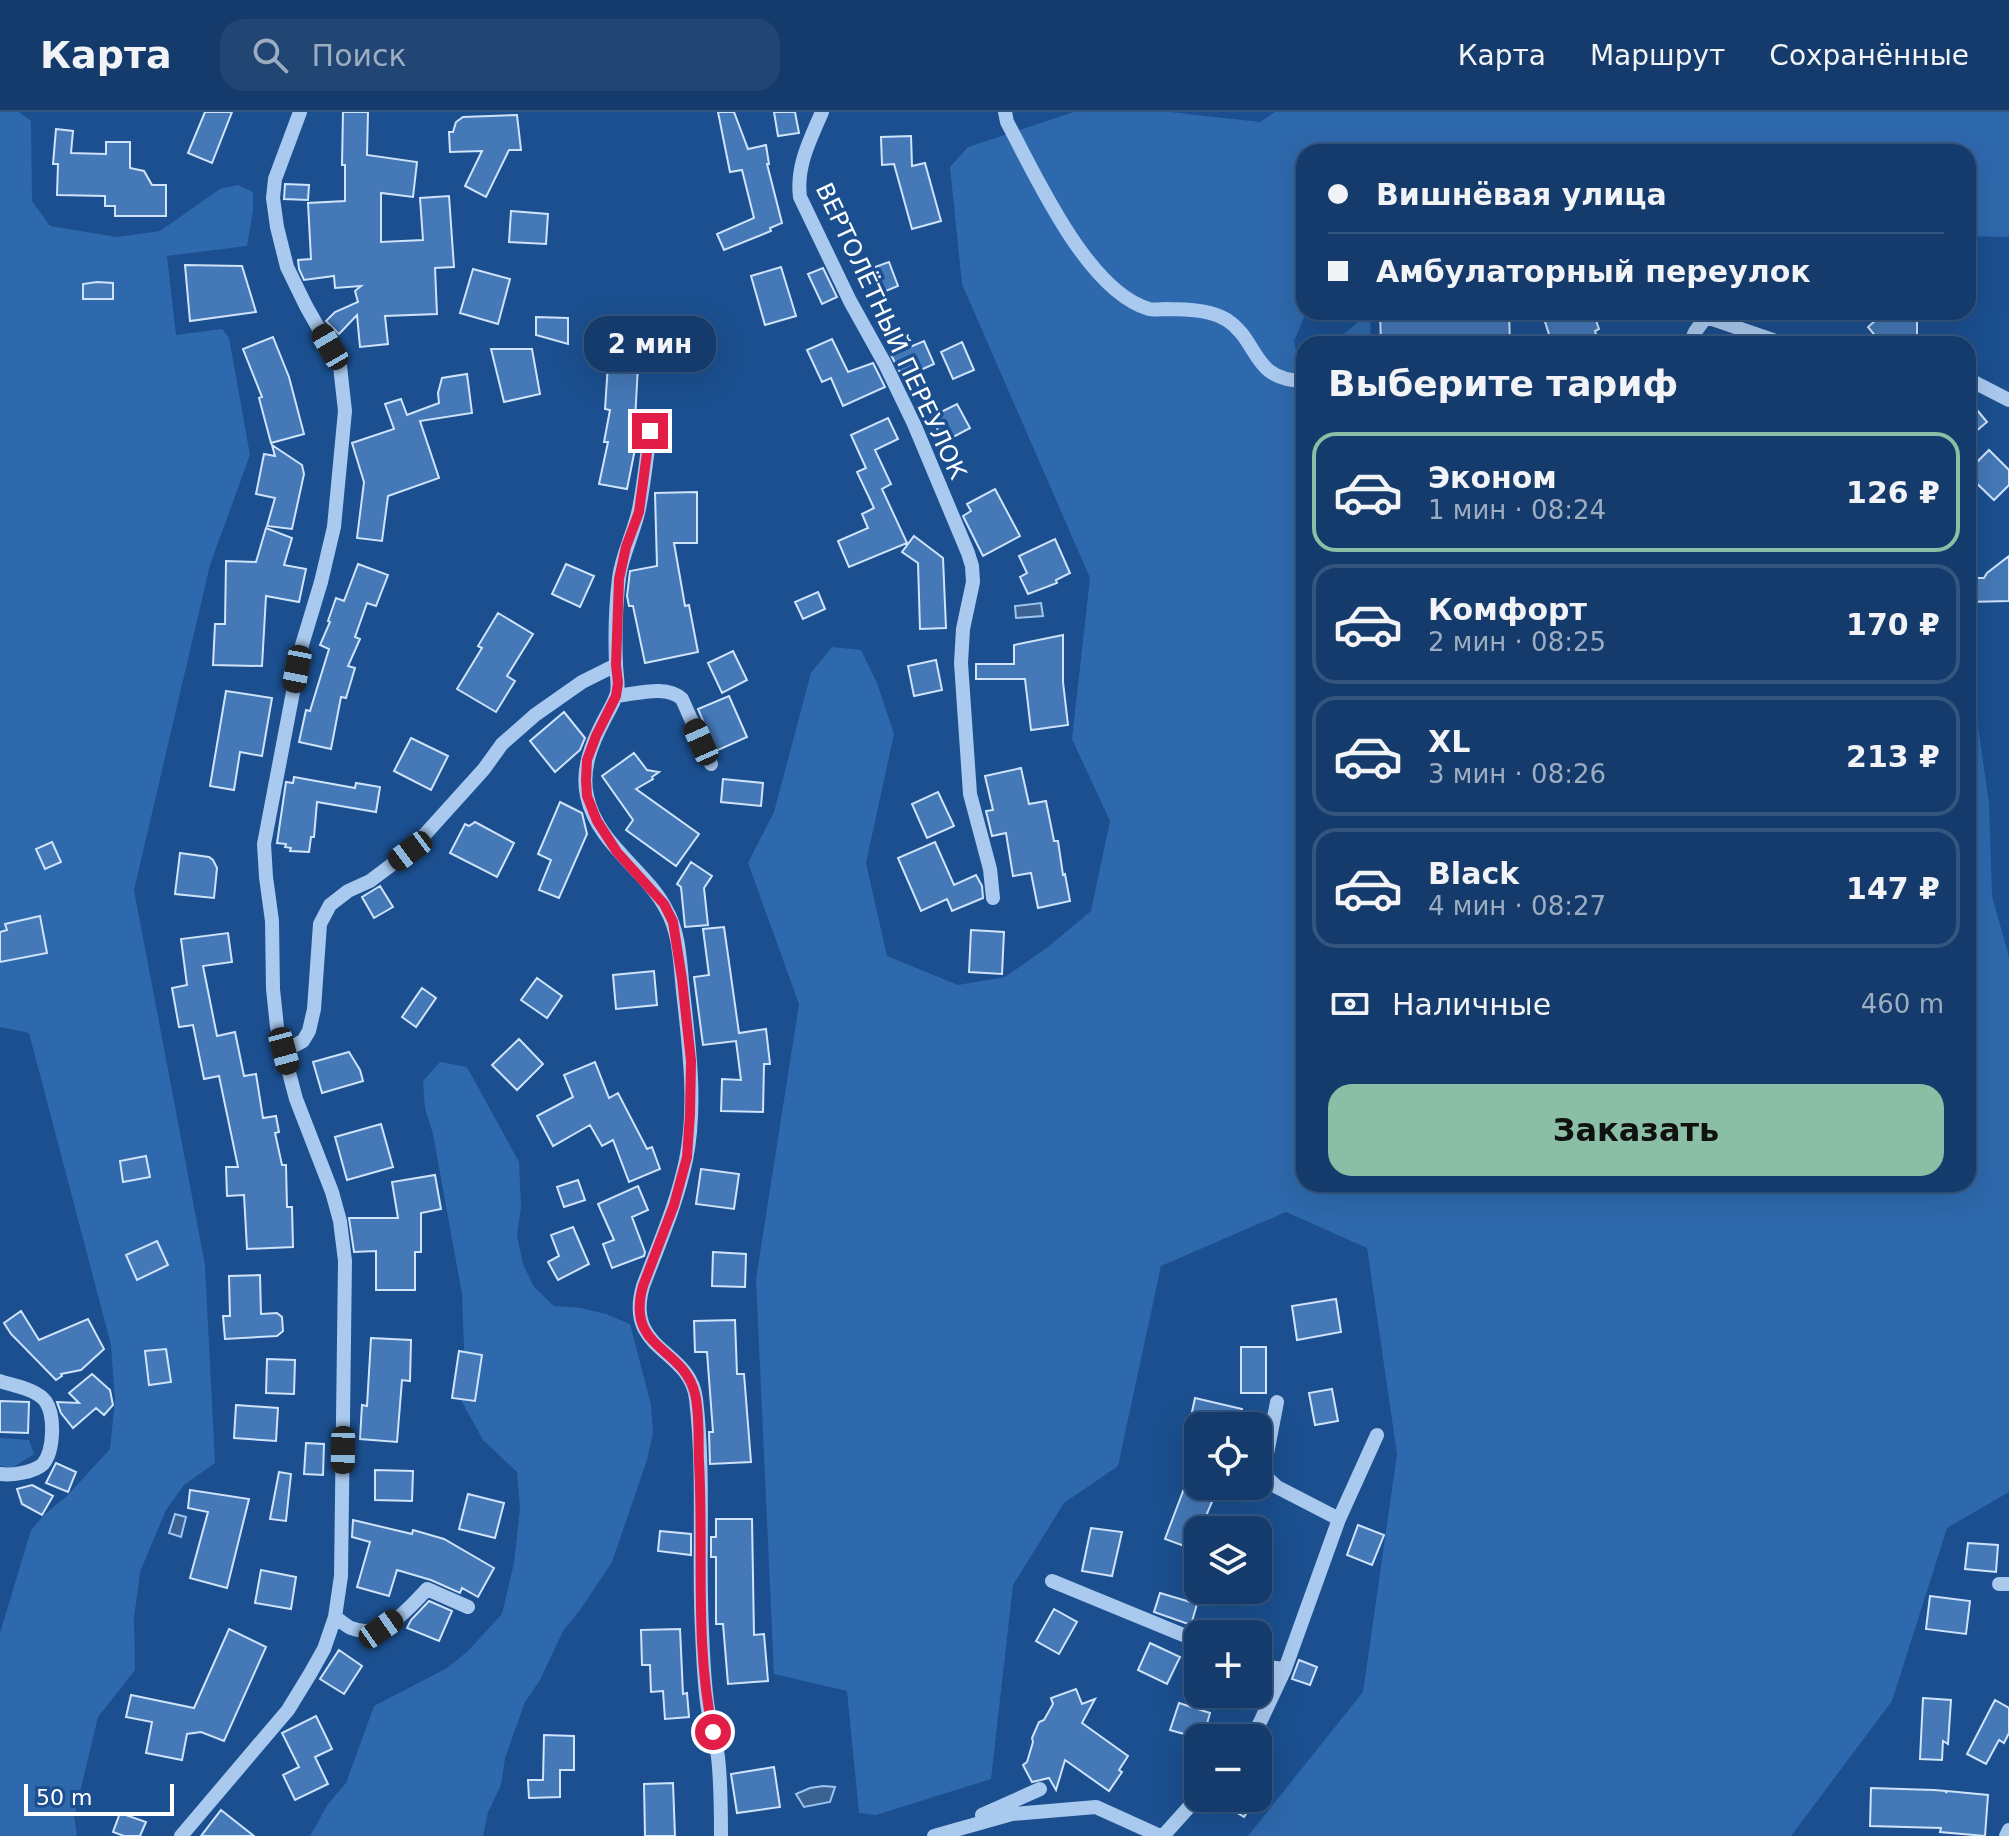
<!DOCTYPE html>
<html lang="ru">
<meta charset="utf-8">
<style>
body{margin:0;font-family:"DejaVu Sans",sans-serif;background:#214673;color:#f1f3f6;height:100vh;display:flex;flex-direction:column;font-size:30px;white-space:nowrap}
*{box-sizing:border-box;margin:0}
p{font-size:26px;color:#9dadc1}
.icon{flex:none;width:44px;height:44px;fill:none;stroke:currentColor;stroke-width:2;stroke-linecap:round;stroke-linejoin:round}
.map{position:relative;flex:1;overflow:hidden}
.drawer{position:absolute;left:1296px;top:224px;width:680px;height:856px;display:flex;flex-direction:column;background:#143b6b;border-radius:24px;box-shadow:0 8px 32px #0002,0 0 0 2px #33557e}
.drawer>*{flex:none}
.top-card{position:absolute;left:1296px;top:32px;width:680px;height:176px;border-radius:24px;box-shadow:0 8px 32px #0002,0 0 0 2px #33557e;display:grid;align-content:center;height:176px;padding:0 32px;background:#143b6b}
.controls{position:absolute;left:1184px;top:1300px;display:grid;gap:16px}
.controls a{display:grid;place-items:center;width:88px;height:88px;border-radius:16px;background:#143b6b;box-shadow:0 8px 32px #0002,0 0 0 2px #33557e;font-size:40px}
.scale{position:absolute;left:24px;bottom:20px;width:150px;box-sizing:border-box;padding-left:8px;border:4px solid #fff;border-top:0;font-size:22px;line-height:28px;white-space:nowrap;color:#fff;-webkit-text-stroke:6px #1b4f8f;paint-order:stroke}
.end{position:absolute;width:36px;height:36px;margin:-18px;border:10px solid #e11d48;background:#fff;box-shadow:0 0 0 4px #fff}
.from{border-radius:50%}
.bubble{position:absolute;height:56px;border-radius:24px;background:#143b6b;box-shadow:0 8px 32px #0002,0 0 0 2px #33557e;font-size:26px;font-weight:700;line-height:56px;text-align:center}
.car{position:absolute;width:24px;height:48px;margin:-24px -12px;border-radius:10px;box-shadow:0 0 6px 2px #0007;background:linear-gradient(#222 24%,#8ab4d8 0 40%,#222 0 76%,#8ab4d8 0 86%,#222 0)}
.top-card b{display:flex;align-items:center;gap:28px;height:76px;font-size:30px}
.top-card b+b{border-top:2px solid #33557e}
.top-card i{width:20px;height:20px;background:#f1f3f6}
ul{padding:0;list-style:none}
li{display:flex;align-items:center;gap:24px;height:120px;margin:0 16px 12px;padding:0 16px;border:4px solid #33557e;border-radius:24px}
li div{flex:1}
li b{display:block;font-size:30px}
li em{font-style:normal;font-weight:700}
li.on{border-color:#8abfa5}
li>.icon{width:72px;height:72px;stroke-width:1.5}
h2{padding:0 32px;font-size:36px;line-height:96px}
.pay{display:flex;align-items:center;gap:20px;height:88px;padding:0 32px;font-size:30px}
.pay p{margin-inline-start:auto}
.cta{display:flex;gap:16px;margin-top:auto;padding:16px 32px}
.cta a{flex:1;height:92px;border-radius:24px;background:#8abfa5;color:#111;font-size:32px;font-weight:700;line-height:92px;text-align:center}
header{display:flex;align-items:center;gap:48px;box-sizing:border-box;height:112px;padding:0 40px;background:#143b6b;border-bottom:2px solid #33557e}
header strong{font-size:38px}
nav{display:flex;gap:44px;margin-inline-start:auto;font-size:28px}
.search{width:560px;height:72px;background:#214673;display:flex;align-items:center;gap:20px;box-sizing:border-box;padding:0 28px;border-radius:24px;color:#9dadc1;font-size:30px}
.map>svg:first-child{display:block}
</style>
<header>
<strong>Карта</strong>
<div class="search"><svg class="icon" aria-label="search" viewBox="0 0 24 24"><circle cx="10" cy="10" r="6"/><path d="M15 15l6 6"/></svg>Поиск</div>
<nav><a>Карта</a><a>Маршрут</a><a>Сохранённые</a></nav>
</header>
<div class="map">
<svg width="2009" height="1724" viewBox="0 0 2009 1724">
<rect width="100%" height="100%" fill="#1b4f8f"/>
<path fill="#2e69ad" d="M0 0H19L31 9 32 89 50 114 117 125 160 119 220 77 238 73 253 80V99L247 134 167 144 176 223 222 217 229 226 250 343 210 453 134 778 205 1153 215 1351 184 1373 166 1398 140 1460 134 1506 135 1558 98 1605 74 1705 77 1724H0V1521L31 1418 45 1402 66 1385 110 1337 115 1288 111 1233 29 921 0 915Z
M1074 0H1170L1260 10 1275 0H2009V125L1968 124V40H1304V200H1308L1305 203 1294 229 1297 244 1302 242C1303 234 1304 228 1313 227L1312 232H1304V259L1299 260 1304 269V1072H1968V569L1972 573 1989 691 1992 784 2009 845V1380L1947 1416 1892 1589 1791 1724H1248L1363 1580 1397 1342 1367 1136 1286 1100 1161 1154 1118 1354 1064 1391 1013 1473 991 1667 876 1703 859 1701 847 1579 774 1562 756 1167 799 892 748 751 774 700 811 561 832 535 861 538 877 571 894 622 866 751 887 844 958 873 1005 865 1048 835 1091 799 1110 709 1072 627 1090 466 962 172 950 55 968 35Z
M1370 200 1371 232H1351L1338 227Z
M440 950 467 955 519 1050 521 1095 517 1124 523 1152 534 1175 554 1194 581 1196 606 1202 630 1212 651 1293 653 1321 647 1348 612 1450 580 1498 563 1519 540 1568 525 1590 505 1646 501 1673 488 1700 483 1724H310L328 1692 346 1671 374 1594 447 1556 467 1540 502 1502 514 1451 520 1397 517 1360 483 1328 461 1288 465 1261 462 1182 433 1022 425 996 423 969Z
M0 1326 29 1328 34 1342 12 1356 0 1354Z"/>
<path fill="#3c6290" stroke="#9cc4f0" stroke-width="2" d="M1041 491 1043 504 1016 506 1015 494Z
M175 1402 186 1405 181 1425 169 1421Z
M823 1674 835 1675 830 1690 804 1695 796 1682 810 1676Z"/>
<path fill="#4478b7" stroke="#cfe3fa" stroke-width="2" d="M205 0H232L212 51 188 41Z
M343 0H368L367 43 417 50 413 85 381 81V130L423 128 420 86 449 84 454 155 435 156 437 202 385 204 388 232 360 235 357 203 339 222 326 209 335 200 358 190 355 179 361 174 335 176 334 164 304 168 299 157 298 148 311 147 308 91 345 89V53H342Z
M718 0H734L748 37 766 33 769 52H767L782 111 770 116 771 119 724 138 717 122 754 106 742 58 730 60Z
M774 0H795L799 21 778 24Z
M517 3 521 38H509L486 85 465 74 482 39 450 40 449 20H453L456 10 463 5Z
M56 17 73 19 71 41 106 42V30H130V56L144 59 152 73H166V104H115V94H105V84L57 83 58 52H53Z
M911 24 912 54 925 51 941 109 912 117 894 52 882 53 881 25Z
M285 72 309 73 308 88 284 87Z
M511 99 548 102 546 132 509 130Z
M889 150 898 174 881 181 872 156Z
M185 153 242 154 256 200 190 209Z
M781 155 796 204 765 213 751 164Z
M823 156 837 185 822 192 808 162Z
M473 157 510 167 498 212 460 201Z
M97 170 113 171V187H83V172Z
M1380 200H1509L1510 232H1381Z
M1542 200H1593L1599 217 1595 219 1599 232H1552Z
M1877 200H1917V226H1877L1868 215 1877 207Z
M689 204 700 227 683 235 672 212Z
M536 205 568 206V232L536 223Z
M273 225 289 265 304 322 271 331 259 286 262 285 243 237Z
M832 227 848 260 873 251 885 275 843 294 831 266 822 270 807 238Z
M924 229 934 252 903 266 891 243Z
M962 230 974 258 953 267 941 240Z
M491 237H532L540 282 504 290Z
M608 252 638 254 635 308H638L632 337H635L627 377 599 372 608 330H604L610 298 605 297Z
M467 262 472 301 420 309 439 366 388 384 382 429 357 426 364 370 352 331 394 317 385 292 401 287 407 303 412 301 439 291 438 281 442 266Z
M957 292 970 316 944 330 931 305Z
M1977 298 1987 310 1968 326V305Z
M888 306 898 327 875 338 891 372 882 377 907 431 849 455 838 429 868 416 862 402 874 396 857 360 866 356 851 323Z
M272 333 302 353 304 362 292 417 267 414 275 386 256 382 264 342 275 344Z
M1989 338 2009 358V373L1994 388 1968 363V359Z
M995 377 1020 424 983 444 963 404 971 399 967 392Z
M697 380V431H674L685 494 689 493 698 540 645 551 633 494H629L627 484 630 459 657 454 655 381Z
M266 416 292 426 284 453 306 457 299 490 266 484 262 554 213 553 215 512H225L226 449 256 450Z
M914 424 943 446 946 516 920 517 918 451 902 440Z
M1055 427 1070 461 1056 468 1057 471 1028 482 1020 465 1027 461 1019 444Z
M2009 444V489L1968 490V466H1984L1987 461Z
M358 452 388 463 376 494 367 491 355 525 360 527 348 554 355 556 346 586 341 585 331 637 299 630 306 598 310 599 329 537 320 533 330 510 328 509 336 486 344 489Z
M566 452 594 464 580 495 552 482Z
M818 480 825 497 803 507 795 490Z
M498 501 533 522 507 564 515 569 496 600 457 577 482 536 478 534Z
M1063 523V570L1068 613 1031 618 1025 567H976V552H1014V533Z
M733 539 747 568 722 581 708 551Z
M936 548 942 578 914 584 908 554Z
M226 579 272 586 262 644 240 640 234 678 210 674Z
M729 584 747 625 716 639 698 597Z
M564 600 585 626 580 638 555 660 530 629Z
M411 626 448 644 431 678 394 659Z
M634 641 647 658 659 660 652 665 653 667 636 677 699 722 676 754 626 718 633 708 602 664Z
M1021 656 1029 692 1046 689 1054 729H1058L1063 763 1065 762 1070 789 1038 796 1031 761 1013 764 1006 721 992 724 986 699 993 698 985 664Z
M294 665 355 676 356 671 380 675 376 700 317 690 314 725H311L309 740 290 739 291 736 285 735 286 732 277 731 286 670 293 671Z
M723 667 763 671 761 694 721 690Z
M938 680 954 714 927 726 912 692Z
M560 690 582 701 587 722 559 786 539 778 551 748 538 742Z
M475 710 514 731 497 765 450 741 465 712 469 714Z
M52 730 61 750 45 757 36 737Z
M935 730 954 773 976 763 982 774 983 786 952 799 947 787 921 799 898 746Z
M180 741 209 745 213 748 217 756 214 786 175 782Z
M691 750 712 764 704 776 708 813 685 815 681 775 677 772Z
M380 774 393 795 374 806 362 785Z
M40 804 47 841 0 850V820L7 818 5 812Z
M724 815 739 921 766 917 770 952H764L763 1000 721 999 722 967 741 968 736 929 703 933 694 865 709 863 703 817Z
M971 818 1004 820 1002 862 969 860Z
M228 821 232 850 203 854 217 924 235 920 244 964 256 962 263 1006 276 1004 279 1020 275 1021 282 1053H286L287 1095H292L293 1135 247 1137 244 1083 227 1084 226 1055H238L219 964 204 967 193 913 179 915 172 876 187 873 181 827Z
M654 859 657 893 616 897 613 863Z
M537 866 562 884 547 906 521 888Z
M422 876 436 886 416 915 402 905Z
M519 927 543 952 517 978 492 953Z
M349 940 360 958 363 969 322 981 313 950Z
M595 950 609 986 618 981 647 1037 652 1035 660 1057 629 1070 613 1028 602 1034 590 1013 553 1034 537 1004 573 985 564 963Z
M381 1012 393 1055 347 1068 335 1025Z
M146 1044 150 1065 123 1070 120 1049Z
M701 1057 739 1062 734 1097 696 1092Z
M435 1063 441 1097 421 1101V1140H415V1178H376V1139L354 1140 349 1106H398L392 1070Z
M578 1068 585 1088 564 1095 557 1075Z
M638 1074 648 1098 632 1105 645 1140 644 1144 612 1156 603 1132 614 1128 598 1092Z
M573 1115 589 1152 558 1168 548 1150 559 1144 551 1123Z
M157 1129 168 1153 137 1168 126 1143Z
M713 1140 746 1142 745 1175 712 1174Z
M260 1163 261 1202 277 1201 282 1205 283 1219 277 1224 225 1227 223 1204H230L229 1164Z
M1336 1187 1341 1220 1297 1228 1292 1194Z
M21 1199 39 1228 88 1207 104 1237 81 1258 61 1262 62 1264 56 1268 11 1222 4 1211Z
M735 1208 737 1262H744L751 1350 710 1352 709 1320H713L707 1240H695L694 1209Z
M371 1226 411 1228 410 1269 402 1268 397 1330 360 1327 362 1293 367 1294Z
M1241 1235H1266V1281H1241Z
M166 1237 171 1270 149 1273 145 1239Z
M459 1239 482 1243 475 1289 452 1286Z
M267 1247 295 1248 294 1282 266 1281Z
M92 1262 110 1278 113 1293 104 1303 96 1296 73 1316 61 1301 57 1290 79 1291 69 1281Z
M1332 1277 1338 1309 1315 1313 1309 1281Z
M1195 1286 1242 1297 1238 1314H1189Z
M0 1289 29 1290 28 1321 0 1320Z
M236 1293 278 1296 276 1329 234 1326Z
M306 1331 324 1332 323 1363 304 1362Z
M56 1351 76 1360 68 1380 46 1371Z
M375 1358 413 1359 412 1389 375 1388Z
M279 1360 291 1362 286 1409 270 1407Z
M32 1373 53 1384 42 1403 22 1392 17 1377Z
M1185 1374 1214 1385 1206 1404 1238 1416V1418H1198V1439L1165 1427Z
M190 1378 249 1387 227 1476 190 1466 208 1400 188 1396Z
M468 1382 504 1391 495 1426 459 1417Z
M716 1407H752L754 1523 764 1522 768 1569 728 1572 723 1512H716V1445H711V1425H716Z
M353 1408 412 1422 413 1418 444 1427 494 1456 478 1485 462 1476 460 1481 431 1468 397 1458 389 1484 357 1475 370 1430 352 1425Z
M1358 1413 1384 1423 1372 1453 1347 1443Z
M1091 1416 1122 1420 1112 1464 1082 1459Z
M660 1419 691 1422V1443L658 1439Z
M1968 1431 1998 1433 1996 1460 1965 1457Z
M261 1458 296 1465 291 1497 255 1491Z
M1160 1481 1197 1492 1191 1513 1154 1500Z
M1930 1484 1970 1489 1966 1522 1926 1517Z
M429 1489 452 1499 439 1529 407 1516 411 1508Z
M1054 1497 1077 1510 1059 1542 1036 1529Z
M229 1517 266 1535 224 1629 201 1620 187 1622 182 1648 146 1641 152 1610 126 1605 131 1583 194 1596Z
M680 1517 683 1582 687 1581 689 1605 665 1607 663 1579 651 1580 650 1553H642L641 1518Z
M1150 1531 1180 1545 1167 1572 1138 1558Z
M339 1538 362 1554 344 1582 320 1567Z
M1299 1548 1317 1555 1310 1573 1292 1567Z
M1076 1577 1082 1592 1095 1587 1082 1611 1128 1644 1119 1658 1122 1660 1109 1679 1065 1648 1056 1678 1049 1666 1032 1670 1023 1653 1027 1650 1033 1630 1032 1626 1039 1610 1044 1608 1053 1592 1051 1586Z
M1923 1586 1951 1588 1948 1632 1943 1629 1942 1648 1920 1647Z
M1995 1588 2009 1596V1621L2004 1631 1999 1628 1986 1652 1967 1642Z
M1179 1591 1210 1601 1203 1626H1198L1170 1618Z
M316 1604 332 1637 315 1645 328 1672 295 1688 283 1663 299 1655 282 1621Z
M544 1623 574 1624V1658H560V1685L529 1686 528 1668H543Z
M774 1655 780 1695 737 1701 731 1662Z
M673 1671 675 1724H645L644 1672Z
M1871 1676 1934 1678 1946 1679V1681L1947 1679 1988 1683 1985 1724 1940 1720 1941 1716 1870 1714Z
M1213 1686H1257L1244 1705Z
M221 1698 254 1724H201Z
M120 1701 146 1710 140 1724H124L113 1720Z"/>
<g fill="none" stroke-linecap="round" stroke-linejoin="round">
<path stroke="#a9c9ee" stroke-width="14" d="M822 0C810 28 796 54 800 85L850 189 885 252 914 312 968 441 972 454 973 470 963 517 961 551 970 682 990 757 993 786
M1005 0 1007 10C1036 64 1087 179 1149 197 1154 198 1161 197 1167 197 1187 198 1209 197 1227 208 1260 230 1251 268 1304 269
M1690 232 1695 220 1706 205 1785 232
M1968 267 2009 288
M650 319C647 345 644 371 639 397 634 421 622 442 619 466 616 491 615 527 616 551 616 562 619 571 617 581 614 591 608 600 604 608 592 631 581 657 587 684 597 732 645 757 666 797 680 821 680 852 683 879 689 934 697 993 686 1048 677 1091 659 1132 643 1174 624 1240 690 1236 696 1287 705 1364 698 1441 702 1518 703 1544 704 1572 708 1597 711 1613 716 1629 718 1645 721 1671 721 1698 721 1724
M616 584C636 582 667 572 682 587L711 652
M284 939 303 929 309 919 314 897 320 812 330 793 348 779 370 769 410 739 484 657 502 632 535 603 582 570 616 553
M0 1269C14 1274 37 1277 46 1290 55 1304 54 1339 43 1352 35 1360 11 1364 0 1362
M1277 1290 1263 1362 1277 1375 1339 1407
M1052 1469 1198 1529
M1999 1472H2009
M335 1505C340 1508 346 1514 351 1516 383 1529 408 1497 427 1477L468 1495
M1258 1554 1285 1557
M1250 1626 1255 1621 1285 1557 1339 1407 1377 1323
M982 1703 1040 1677
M181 1724 288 1598 310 1562 324 1537 335 1505 341 1464 345 1149 340 1109 332 1080 296 987 277 915 273 877 272 809 266 765 264 732 302 533 321 470 334 415 345 299 340 254 306 194 287 155 277 115 273 86 275 67 300 0
M934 1724 1012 1702 1096 1695 1160 1724
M1163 1724 1198 1685
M2006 1724 2009 1718"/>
</g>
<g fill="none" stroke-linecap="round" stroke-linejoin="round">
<path stroke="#e11d48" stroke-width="10" d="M650 319 639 400 626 435 619 467 616 553 618 571 616 584 596 624 587 648 586 668 587 684 597 709 617 740 664 792 673 810 682 867 691 949 690 1002 687 1045 674 1093 643 1174C625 1238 684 1234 695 1282 700 1302 698 1329 699 1350 704 1439 694 1531 713 1620"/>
</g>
<g text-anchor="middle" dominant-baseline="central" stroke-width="7" stroke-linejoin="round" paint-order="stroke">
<g font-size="24" fill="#fff" stroke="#1b4f8f">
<text transform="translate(891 219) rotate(65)">ВЕРТОЛЁТНЫЙ ПЕРЕУЛОК</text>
</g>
</g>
</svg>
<div class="controls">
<a><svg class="icon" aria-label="locate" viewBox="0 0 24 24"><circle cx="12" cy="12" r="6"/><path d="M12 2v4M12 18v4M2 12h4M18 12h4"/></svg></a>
<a><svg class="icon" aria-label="layers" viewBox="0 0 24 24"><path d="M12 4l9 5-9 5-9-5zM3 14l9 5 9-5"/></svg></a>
<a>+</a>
<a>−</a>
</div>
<div class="scale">50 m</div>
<i class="end from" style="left:713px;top:1620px"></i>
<i class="end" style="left:650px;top:319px"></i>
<div class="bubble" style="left:584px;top:204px;width:132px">2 мин</div>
<i class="car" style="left:330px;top:235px;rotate:330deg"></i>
<i class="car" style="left:297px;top:557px;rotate:191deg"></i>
<i class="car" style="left:701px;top:630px;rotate:336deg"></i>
<i class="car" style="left:410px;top:739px;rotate:233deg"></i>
<i class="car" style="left:284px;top:939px;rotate:165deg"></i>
<i class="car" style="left:343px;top:1338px;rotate:181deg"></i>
<i class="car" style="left:381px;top:1517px;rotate:55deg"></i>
<div class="top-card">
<b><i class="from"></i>Вишнёвая улица</b>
<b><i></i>Амбулаторный переулок</b>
</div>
<section class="drawer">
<h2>Выберите тариф</h2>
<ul>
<li class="on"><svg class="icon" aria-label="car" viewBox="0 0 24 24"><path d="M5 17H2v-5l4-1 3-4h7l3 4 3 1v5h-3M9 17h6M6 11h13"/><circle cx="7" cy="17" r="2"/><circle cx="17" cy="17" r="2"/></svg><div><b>Эконом</b><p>1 мин · 08:24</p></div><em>126 ₽</em></li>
<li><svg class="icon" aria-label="car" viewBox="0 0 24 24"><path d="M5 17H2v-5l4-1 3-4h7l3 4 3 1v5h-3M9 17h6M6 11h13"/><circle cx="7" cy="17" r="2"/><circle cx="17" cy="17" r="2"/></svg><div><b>Комфорт</b><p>2 мин · 08:25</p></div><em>170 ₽</em></li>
<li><svg class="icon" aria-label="car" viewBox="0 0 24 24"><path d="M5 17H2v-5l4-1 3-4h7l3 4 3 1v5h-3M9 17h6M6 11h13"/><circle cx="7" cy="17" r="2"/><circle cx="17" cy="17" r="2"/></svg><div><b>XL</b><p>3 мин · 08:26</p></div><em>213 ₽</em></li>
<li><svg class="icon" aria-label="car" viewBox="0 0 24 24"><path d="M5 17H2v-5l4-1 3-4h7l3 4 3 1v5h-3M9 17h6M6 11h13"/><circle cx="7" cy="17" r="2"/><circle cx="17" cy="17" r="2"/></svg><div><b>Black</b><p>4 мин · 08:27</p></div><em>147 ₽</em></li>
</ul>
<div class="pay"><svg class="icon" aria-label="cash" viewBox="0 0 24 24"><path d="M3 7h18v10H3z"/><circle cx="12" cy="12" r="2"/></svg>Наличные<p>460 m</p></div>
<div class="cta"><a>Заказать</a></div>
</section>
</div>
